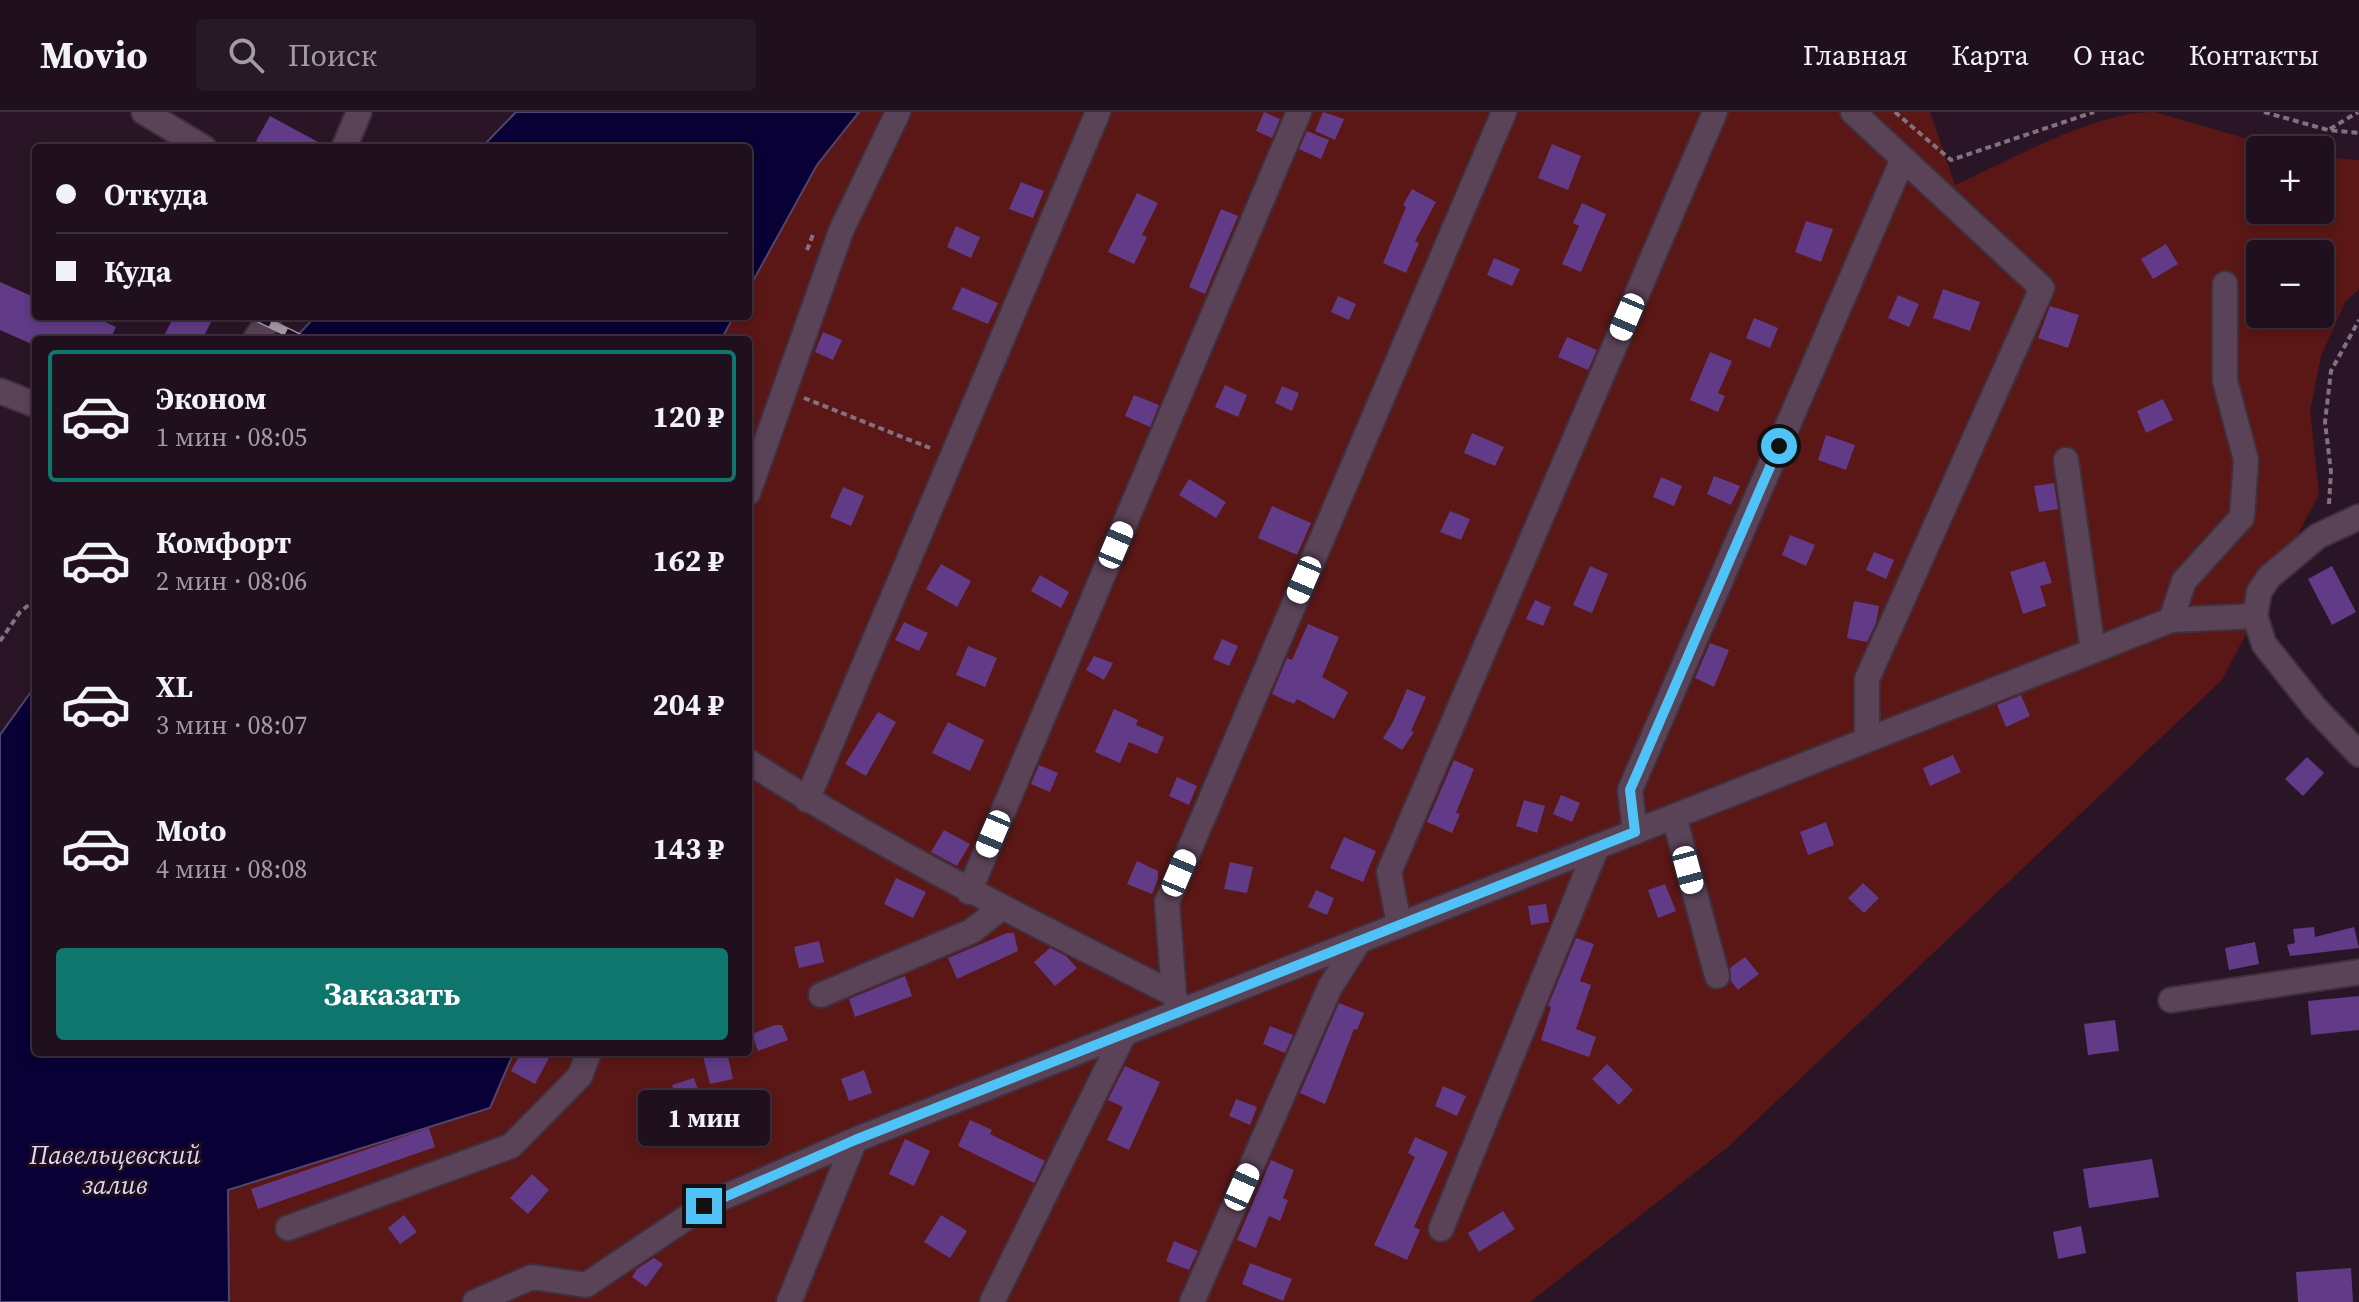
<!DOCTYPE html>
<html lang="ru">
<meta charset="utf-8">
<style>
body{margin:0;font-family:"Source Serif 4",serif;background:#281926;color:#f1f3f6;height:100vh;display:flex;flex-direction:column;font-size:30px;white-space:nowrap}
*{box-sizing:border-box;margin:0}
p{font-size:26px;color:#a29da4}
.icon{flex:none;width:44px;height:44px;fill:none;stroke:currentColor;stroke-width:2;stroke-linecap:round;stroke-linejoin:round}
.map{position:relative;flex:1;overflow:hidden}
.sheet{position:absolute;left:32px;top:224px;width:720px;height:720px;display:flex;flex-direction:column;background:#20101d;border-radius:8px;box-shadow:0 4px 12px #0003,0 0 0 2px #3d303b}
.sheet>*{flex:none}
.guide{position:absolute;left:32px;top:32px;width:720px;height:176px;border-radius:8px;box-shadow:0 4px 12px #0003,0 0 0 2px #3d303b;display:grid;align-content:center;height:176px;padding:0 24px;background:#20101d}
.buttons{position:absolute;left:2246px;top:24px;display:grid;gap:16px}
.buttons a{display:grid;place-items:center;width:88px;height:88px;border-radius:8px;background:#20101d;box-shadow:0 4px 12px #0003,0 0 0 2px #3d303b;font-size:40px}
.end{position:absolute;width:36px;height:36px;margin:-18px;border:10px solid #4fc3f7;background:#111;box-shadow:0 0 0 4px #111}
.from{border-radius:50%}
.bubble{position:absolute;height:56px;border-radius:8px;background:#20101d;box-shadow:0 4px 12px #0003,0 0 0 2px #3d303b;font-size:26px;font-weight:700;line-height:56px;text-align:center}
.car{position:absolute;width:24px;height:48px;margin:-24px -12px;border-radius:10px;box-shadow:0 0 6px 2px #0007;background:linear-gradient(#fff 24%,#345 0 40%,#fff 0 76%,#345 0 86%,#fff 0)}
.guide b{display:flex;align-items:center;gap:28px;height:76px;font-size:30px}
.guide b+b{border-top:2px solid #3d303b}
.guide i{width:20px;height:20px;background:#f1f3f6}
ul{padding:14px 0 0;list-style:none}
li{display:flex;align-items:center;gap:24px;height:132px;margin:0 16px 12px;padding:0 8px;border:4px solid transparent;border-radius:8px}
li div{flex:1}
li b{display:block;font-size:30px}
li em{font-style:normal;font-weight:700}
li.on{border-color:#0f766e}
li>.icon{width:72px;height:72px;stroke-width:1.5}
.primary-button{display:flex;gap:16px;margin-top:auto;padding:16px 24px}
.primary-button a{flex:1;height:92px;border-radius:8px;background:#0f766e;color:#fff;font-size:32px;font-weight:700;line-height:92px;text-align:center}
header{display:flex;align-items:center;gap:48px;box-sizing:border-box;height:112px;padding:0 40px;background:#20101d;border-bottom:2px solid #3d303b}
header strong{font-size:38px}
nav{display:flex;gap:44px;margin-inline-start:auto;font-size:28px}
.search{width:560px;height:72px;background:#281926;display:flex;align-items:center;gap:20px;box-sizing:border-box;padding:0 28px;border-radius:8px;color:#a29da4;font-size:30px}
.map>svg:first-child{display:block}
</style>
<header>
<strong>Movio</strong>
<div class="search"><svg class="icon" aria-label="search" viewBox="0 0 24 24"><circle cx="10" cy="10" r="6"/><path d="M15 15l6 6"/></svg>Поиск</div>
<nav><a>Главная</a><a>Карта</a><a>О нас</a><a>Контакты</a></nav>
</header>
<div class="map">
<svg width="2359" height="1190" viewBox="0 0 2359 1190">
<rect width="100%" height="100%" fill="#2a1527"/>
<path fill="#5a1716" fill-rule="evenodd" d="M859 0H1930L1955 73C2011 48 2093 0 2154 0L2286 38H2260V98H2320V45L2359 48V177L2346 189 2321 244 2310 299 2319 382 2222 568 1729 1034 1530 1190H229L228 1078 490 996 514 940H748V228H721L734 204H748V178L817 53ZM2260 142H2320V202H2260Z"/>
<path fill="#090035" stroke="#50456e" stroke-width="2" d="M516 0H859L817 53 748 178V36H481Z
M316 204H734L721 228H293Z
M36 573V940H514L490 996 228 1078 229 1190H0V623Z"/>
<path fill="#613b87" d="M1264 0 1280 7 1272 26 1256 19Z
M1323 0 1344 7 1335 28 1315 19Z
M270 4 329 36H269L256 29Z
M1307 19 1329 28 1321 47 1299 37Z
M1552 32 1581 44 1568 78 1538 66Z
M1021 70 1044 79 1033 106 1009 97Z
M1412 77 1436 90 1415 129 1419 131 1406 161 1383 151 1406 95 1403 93Z
M1137 81 1158 91 1142 123 1147 125 1134 152 1108 140Z
M1582 91 1606 102 1581 160 1562 152 1579 114 1573 111Z
M1221 97 1238 104 1205 182 1189 175Z
M1806 109 1833 117 1821 150 1795 140Z
M956 114 980 125 971 146 947 135Z
M2166 132 2178 152 2153 167 2141 147Z
M1494 146 1520 157 1512 174 1487 163Z
M0 170 36 186V204H93L116 215 110 228H36V234L0 218Z
M962 175 998 191 988 212 952 197Z
M1943 177 1980 190 1970 219 1933 206Z
M1898 183 1919 192 1909 215 1888 206Z
M1338 184 1356 192 1349 208 1331 200Z
M2050 194 2079 203 2068 236 2038 226Z
M174 204H214L202 228H162Z
M1754 206 1778 216 1770 236 1746 226Z
M823 220 842 228 833 248 815 240Z
M1567 225 1597 238 1588 258 1558 245Z
M1710 240 1732 249 1718 281 1725 284 1718 300 1690 288Z
M1225 273 1247 283 1238 305 1215 295Z
M1282 274 1299 281 1292 299 1275 291Z
M1134 283 1159 293 1150 315 1125 304Z
M2163 287 2173 308 2146 321 2137 299Z
M1472 321 1504 335 1495 354 1464 341Z
M1826 323 1855 333 1846 358 1818 348Z
M1714 364 1740 374 1731 393 1707 382Z
M1661 365 1682 374 1674 394 1653 385Z
M1189 367 1226 390 1216 406 1179 383Z
M2054 371 2058 397 2039 400 2034 374Z
M843 375 864 384 851 414 830 405Z
M1272 394 1311 411 1297 443 1258 426Z
M1450 399 1470 407 1461 428 1440 420Z
M1790 423 1815 433 1806 454 1782 443Z
M1874 440 1894 448 1886 467 1866 458Z
M2045 449 2052 471 2040 474 2046 494 2023 502 2010 460Z
M941 452 971 469 957 495 926 477Z
M1590 454 1608 462 1592 501 1573 493Z
M2332 454 2356 500 2332 513 2308 467Z
M1040 463 1069 480 1061 496 1031 479Z
M1535 488 1551 495 1543 514 1526 507Z
M1854 489 1879 494 1876 511 1867 530 1847 526Z
M904 510 928 521 919 539 895 528Z
M1308 512 1339 525 1322 565 1348 580 1334 607 1297 587 1294 592 1272 582 1287 546 1292 548Z
M1222 527 1238 534 1229 554 1213 547Z
M1710 531 1729 538 1714 575 1695 566Z
M968 534 997 546 985 575 956 563Z
M1094 544 1113 551 1104 568 1086 558Z
M1407 577 1426 585 1411 619 1414 620 1402 638 1383 626 1393 610Z
M2021 583 2030 604 2006 615 1997 593Z
M1114 597 1138 608 1136 613 1164 625 1157 642 1129 630 1120 651 1095 640Z
M878 600 896 610 866 664 845 652Z
M948 610 984 628 970 659 932 641Z
M1953 643 1961 660 1930 674 1923 656Z
M2307 645 2324 661 2303 684 2285 667Z
M1454 648 1474 657 1456 701 1460 702 1452 721 1427 710Z
M1039 653 1058 661 1050 680 1031 672Z
M1177 665 1197 674 1189 693 1169 684Z
M1561 683 1580 691 1572 710 1553 702Z
M1524 688 1545 694 1537 721 1516 714Z
M1826 710 1834 733 1808 743 1800 720Z
M944 718 970 732 957 754 931 740Z
M1344 725 1376 739 1363 770 1330 756Z
M1137 749 1158 759V767L1152 782 1127 772Z
M1230 750 1253 755 1247 781 1224 777Z
M896 766 926 780 913 806 884 792Z
M1863 771 1879 786 1864 801 1848 786Z
M1665 772 1676 799 1658 806 1648 778Z
M1316 778 1334 786 1327 803 1308 795Z
M1546 792 1549 810 1531 813 1528 794Z
M2314 815 2315 825 2354 815 2359 836 2290 844 2287 833 2295 831 2293 817Z
M1007 821H1014L1018 839 957 867 948 846Z
M1576 826 1594 832 1580 869 1591 873 1576 917 1596 925 1589 945 1541 928 1551 895 1548 894Z
M819 829 824 850 799 856 794 835Z
M2255 830 2259 852 2229 858 2225 836Z
M1050 836 1066 844 1077 856 1055 874 1034 850Z
M1745 845 1759 862 1738 878 1731 869 1730 856Z
M905 864 912 884 855 905 849 887Z
M2359 884V918L2311 923 2308 889Z
M1339 891 1364 901 1357 918 1354 917 1325 992 1300 981Z
M2115 908 2119 939 2088 943 2084 912Z
M775 913H782L788 928 758 939 752 922Z
M1270 914 1293 923 1285 941 1263 932Z
M521 940H552L535 972 511 959Z
M702 940H727L733 967 710 972Z
M1607 952 1633 978 1619 993 1592 967Z
M1125 954 1160 970 1129 1038 1107 1028 1123 995 1108 988Z
M864 958 872 981 849 989 841 967Z
M694 966 702 990 680 997 672 973Z
M1443 974 1466 984 1457 1004 1435 994Z
M1236 987 1257 995 1250 1013 1229 1004Z
M970 1008 992 1018 990 1022 1045 1049 1034 1071 958 1034Z
M429 1016 435 1035 258 1097 251 1077Z
M1415 1025 1448 1040 1414 1115 1420 1118 1407 1148 1374 1133 1415 1045 1408 1041Z
M905 1027 930 1039 914 1074 889 1062Z
M2152 1047 2159 1085 2089 1096 2083 1057Z
M1271 1048 1294 1058 1283 1086 1288 1088 1280 1109 1269 1104 1256 1136 1237 1128Z
M532 1062 549 1078 528 1102 510 1086Z
M1503 1099 1515 1117 1479 1140 1468 1121Z
M404 1103 417 1120 400 1132 388 1116Z
M941 1103 967 1119 950 1146 924 1130Z
M2081 1114 2086 1141 2058 1147 2053 1120Z
M1174 1129 1198 1139 1189 1158 1166 1149Z
M654 1146 663 1152 646 1175 632 1165 637 1157Z
M1250 1151 1292 1167 1283 1189 1242 1172Z
M2351 1156 2353 1190H2298L2296 1160Z"/>
<g fill="none" stroke-linecap="round" stroke-linejoin="round">
<g stroke="#40303e" stroke-width="28">
<path id="minor" d="M144 0 204 36
M1853 0 2042 176 1867 567V628
M344 36 359 0
M255 228 271 204
M0 279 36 293
M2066 348 2093 539
M748 381 841 119 898 0
M2255 504 2259 480 2269 465 2318 424 2359 405
M2171 508 2184 469 2242 405 2246 348 2225 269V172
M748 649C884 738 1029 809 1174 882L1177 893
M807 688 1098 0
M1674 704 1717 864
M1635 720 1630 678 1903 47
M969 780 1299 0
M1399 812 1389 760 1715 0
M1174 882 1167 790 1504 0
M821 883 972 819 1001 796
M2171 888 2359 860
M288 1116 511 1034 580 964 589 940
M1441 1117 1597 735
M475 1190 532 1165 586 1173 704 1094 855 1028 2171 508 2255 504 2264 532 2315 596 2359 642
M789 1190 855 1028
M992 1190 1124 922
M1192 1190 1330 875 1360 828"/>
</g>
<path stroke="#837181" stroke-width="4" stroke-dasharray="6 4" stroke-linecap="butt" d="M1895 0 1951 48 2094 0
M2264 0 2328 18 2359 21
M2330 17 2358 0
M807 138 814 120
M804 286 930 336
M2329 392 2331 360 2325 310 2331 259 2359 208
M0 529 20 500 36 487"/>
<use href="#minor" stroke="#5a4257" stroke-width="24"/>
<g stroke="#ab9aa9" stroke-width="9">
<path id="rail" d="M254 204 304 228"/>
</g>
<use href="#rail" stroke="#200c1e" stroke-width="6" stroke-dasharray="18" stroke-linecap="butt"/>
</g>
<g fill="none" stroke-linecap="round" stroke-linejoin="round">
<path stroke="#4fc3f7" stroke-width="10" d="M704 1094 855 1028 1635 720 1630 678 1779 334"/>
</g>
<g text-anchor="middle" dominant-baseline="central" stroke-width="6" stroke-linejoin="round" paint-order="stroke">
<g font-size="26" font-style="italic" fill="#d6daf1" stroke="#200c1e">
<text x="115" y="1043">Павельцевский<tspan x="115" dy="30">залив</tspan></text>
</g>
</g>
</svg>
<div class="buttons">
<a>+</a>
<a>−</a>
</div>
<i class="end from" style="left:1779px;top:334px"></i>
<i class="end" style="left:704px;top:1094px"></i>
<div class="bubble" style="left:638px;top:978px;width:132px">1 мин</div>
<i class="car" style="left:1627px;top:205px;rotate:203deg"></i>
<i class="car" style="left:1116px;top:433px;rotate:23deg"></i>
<i class="car" style="left:1304px;top:468px;rotate:203deg"></i>
<i class="car" style="left:993px;top:722px;rotate:203deg"></i>
<i class="car" style="left:1688px;top:758px;rotate:165deg"></i>
<i class="car" style="left:1179px;top:761px;rotate:23deg"></i>
<i class="car" style="left:1242px;top:1075px;rotate:24deg"></i>
<div class="guide">
<b><i class="from"></i>Откуда</b>
<b><i></i>Куда</b>
</div>
<section class="sheet">
<ul>
<li class="on"><svg class="icon" aria-label="car" viewBox="0 0 24 24"><path d="M5 17H2v-5l4-1 3-4h7l3 4 3 1v5h-3M9 17h6M6 11h13"/><circle cx="7" cy="17" r="2"/><circle cx="17" cy="17" r="2"/></svg><div><b>Эконом</b><p>1 мин · 08:05</p></div><em>120 ₽</em></li>
<li><svg class="icon" aria-label="car" viewBox="0 0 24 24"><path d="M5 17H2v-5l4-1 3-4h7l3 4 3 1v5h-3M9 17h6M6 11h13"/><circle cx="7" cy="17" r="2"/><circle cx="17" cy="17" r="2"/></svg><div><b>Комфорт</b><p>2 мин · 08:06</p></div><em>162 ₽</em></li>
<li><svg class="icon" aria-label="car" viewBox="0 0 24 24"><path d="M5 17H2v-5l4-1 3-4h7l3 4 3 1v5h-3M9 17h6M6 11h13"/><circle cx="7" cy="17" r="2"/><circle cx="17" cy="17" r="2"/></svg><div><b>XL</b><p>3 мин · 08:07</p></div><em>204 ₽</em></li>
<li><svg class="icon" aria-label="car" viewBox="0 0 24 24"><path d="M5 17H2v-5l4-1 3-4h7l3 4 3 1v5h-3M9 17h6M6 11h13"/><circle cx="7" cy="17" r="2"/><circle cx="17" cy="17" r="2"/></svg><div><b>Moto</b><p>4 мин · 08:08</p></div><em>143 ₽</em></li>
</ul>
<div class="primary-button"><a>Заказать</a></div>
</section>
</div>
